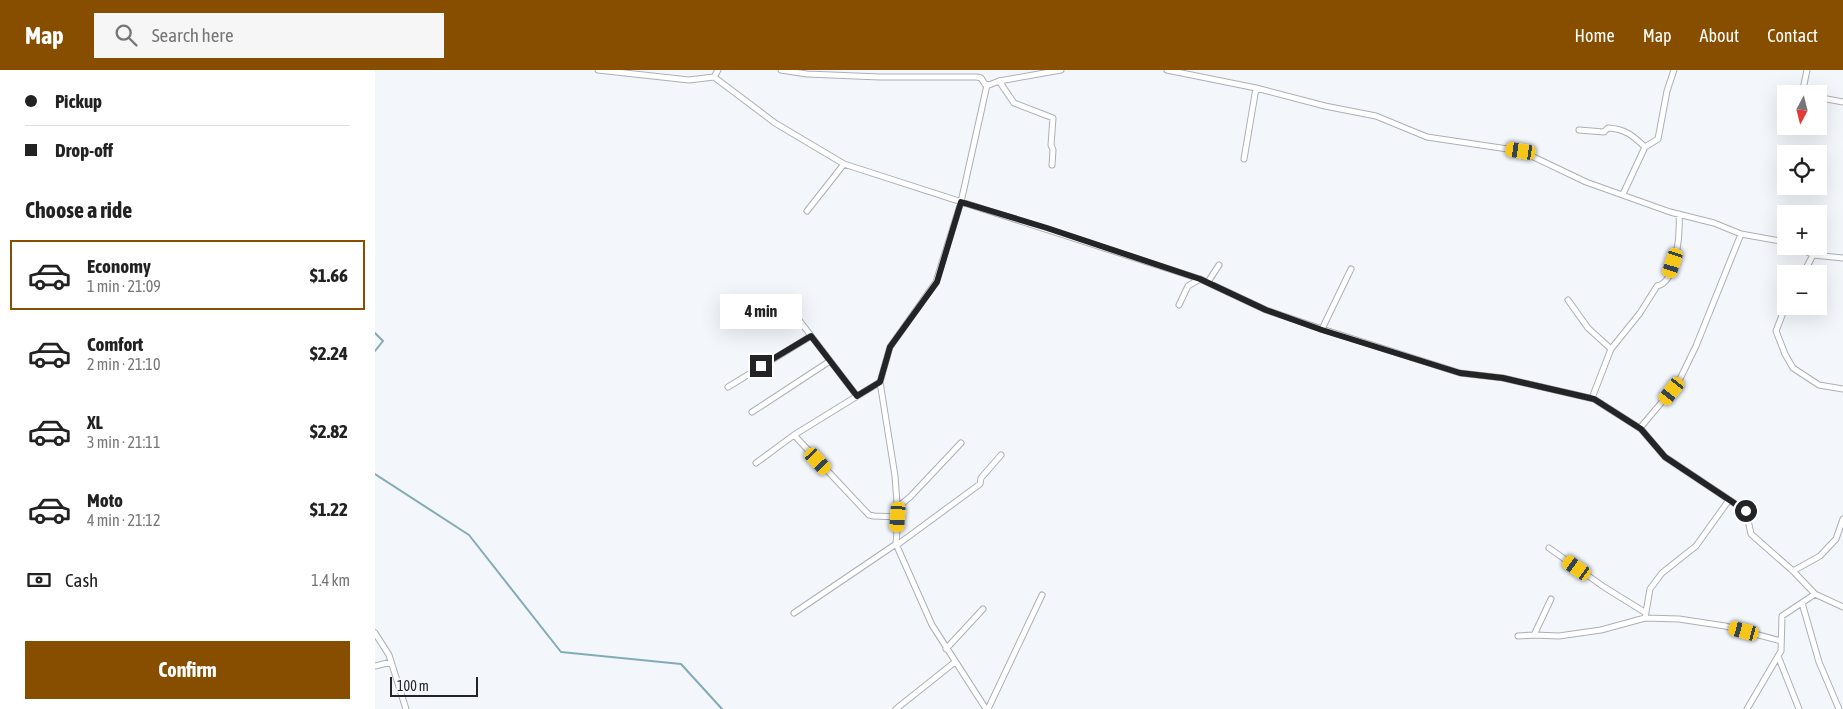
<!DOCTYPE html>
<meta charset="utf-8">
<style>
body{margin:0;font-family:"Asap Condensed",sans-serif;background:#f6f6f6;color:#222;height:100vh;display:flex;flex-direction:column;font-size:19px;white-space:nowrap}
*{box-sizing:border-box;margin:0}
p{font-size:16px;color:#767676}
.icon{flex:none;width:28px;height:28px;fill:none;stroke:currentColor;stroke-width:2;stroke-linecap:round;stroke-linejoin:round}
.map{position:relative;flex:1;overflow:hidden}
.panel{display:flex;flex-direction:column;background:#fff;width:375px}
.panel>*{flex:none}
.hud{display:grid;align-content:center;height:110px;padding:0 25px;background:#fff}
.needle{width:32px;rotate:187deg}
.fabs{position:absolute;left:1402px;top:15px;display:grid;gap:10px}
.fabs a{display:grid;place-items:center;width:50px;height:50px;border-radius:0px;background:#fff;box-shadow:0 5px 20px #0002;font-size:25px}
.scale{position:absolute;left:15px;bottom:12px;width:88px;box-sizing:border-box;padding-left:5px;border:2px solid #232426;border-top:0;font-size:14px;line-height:18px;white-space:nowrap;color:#232426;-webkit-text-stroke:4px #f3f7fc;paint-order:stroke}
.end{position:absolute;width:22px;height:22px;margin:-11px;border:6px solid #232426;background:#fff;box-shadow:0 0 0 2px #fff}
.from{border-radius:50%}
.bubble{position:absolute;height:35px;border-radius:0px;background:#fff;box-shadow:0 5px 20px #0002;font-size:16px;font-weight:700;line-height:35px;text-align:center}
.car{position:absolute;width:15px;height:30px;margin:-15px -8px;border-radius:6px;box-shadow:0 0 4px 1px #0007;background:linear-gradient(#f5c518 24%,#345 0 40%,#f5c518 0 76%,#345 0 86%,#f5c518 0)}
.hud b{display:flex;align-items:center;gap:18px;height:48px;font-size:19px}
.hud b+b{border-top:1px solid #e0e0e0}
.hud i{width:12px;height:12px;background:#222}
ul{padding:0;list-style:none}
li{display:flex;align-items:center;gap:15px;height:70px;margin:0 10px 8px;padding:0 15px;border:2px solid transparent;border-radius:0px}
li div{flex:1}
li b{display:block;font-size:19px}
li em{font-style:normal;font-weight:700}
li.current{border-color:#874e00}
li>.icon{width:45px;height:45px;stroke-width:1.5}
h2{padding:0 25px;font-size:22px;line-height:60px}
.pay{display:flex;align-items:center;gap:12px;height:55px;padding:0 25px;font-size:19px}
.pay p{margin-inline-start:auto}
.cta{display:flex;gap:10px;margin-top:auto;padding:10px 25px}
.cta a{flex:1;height:58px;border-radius:0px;background:#874e00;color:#fff;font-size:20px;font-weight:700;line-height:58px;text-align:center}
header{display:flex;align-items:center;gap:30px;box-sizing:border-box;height:70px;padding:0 25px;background:#874e00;color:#fff}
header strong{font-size:24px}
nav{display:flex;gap:28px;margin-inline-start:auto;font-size:18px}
.search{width:350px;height:45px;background:#f6f6f6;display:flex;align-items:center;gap:12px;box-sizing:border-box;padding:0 18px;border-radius:0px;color:#767676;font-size:19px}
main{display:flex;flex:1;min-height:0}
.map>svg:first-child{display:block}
</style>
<header>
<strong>Map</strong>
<div class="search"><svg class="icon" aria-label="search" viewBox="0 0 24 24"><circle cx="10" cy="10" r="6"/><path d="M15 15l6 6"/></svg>Search here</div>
<nav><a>Home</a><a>Map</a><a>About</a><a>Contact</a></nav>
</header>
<main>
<section class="panel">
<div class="hud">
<b><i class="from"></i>Pickup</b>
<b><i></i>Drop-off</b>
</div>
<h2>Choose a ride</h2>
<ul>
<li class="current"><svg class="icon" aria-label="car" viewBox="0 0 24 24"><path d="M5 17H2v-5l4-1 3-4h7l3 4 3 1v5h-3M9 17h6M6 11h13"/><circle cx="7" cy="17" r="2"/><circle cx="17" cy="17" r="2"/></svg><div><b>Economy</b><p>1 min · 21:09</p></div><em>$1.66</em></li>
<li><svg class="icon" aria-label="car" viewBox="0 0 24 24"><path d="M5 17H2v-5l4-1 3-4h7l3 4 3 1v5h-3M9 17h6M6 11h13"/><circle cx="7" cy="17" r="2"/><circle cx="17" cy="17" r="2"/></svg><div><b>Comfort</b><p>2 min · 21:10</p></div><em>$2.24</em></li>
<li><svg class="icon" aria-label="car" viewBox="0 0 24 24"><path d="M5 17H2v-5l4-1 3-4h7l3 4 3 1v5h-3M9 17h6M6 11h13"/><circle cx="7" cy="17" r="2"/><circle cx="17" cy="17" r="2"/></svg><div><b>XL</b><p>3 min · 21:11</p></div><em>$2.82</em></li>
<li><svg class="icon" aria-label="car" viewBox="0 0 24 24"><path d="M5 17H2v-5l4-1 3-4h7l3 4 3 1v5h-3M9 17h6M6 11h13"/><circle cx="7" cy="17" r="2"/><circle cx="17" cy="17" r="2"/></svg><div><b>Moto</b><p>4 min · 21:12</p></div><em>$1.22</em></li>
</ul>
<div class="pay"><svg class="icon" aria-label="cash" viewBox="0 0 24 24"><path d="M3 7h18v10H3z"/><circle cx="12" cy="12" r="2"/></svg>Cash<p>1.4 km</p></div>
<div class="cta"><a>Confirm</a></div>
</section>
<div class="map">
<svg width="1468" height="639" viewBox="0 0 1468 639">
<rect width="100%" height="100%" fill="#f3f7fc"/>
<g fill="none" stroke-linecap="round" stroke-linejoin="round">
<path stroke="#82abb7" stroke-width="2" d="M0 263 8 271 0 281
M0 404 94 465 186 582 306 594 347 639"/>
<g stroke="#acafb4" stroke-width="7">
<path id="street" d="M223 0 314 10 339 7 400 53 469 94 825 209 891 240 947 259 1085 303 1128 308 1219 329 1266 359 1290 387 1371 441 1376 464 1418 501 1440 524 1468 537
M406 0 432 4 505 7H602L606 8 610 14 614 15 624 11 686 0
M792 0 881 18 950 36 1001 46 1052 67 1146 81 1211 112 1295 142 1339 153 1366 164 1411 172
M339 7 343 0
M624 11 639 33 678 48 676 75 678 80 677 95
M1427 24 1432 0
M1452 29 1468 32
M1204 60 1229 62 1233 58C1251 59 1258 66 1270 77
M869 89 881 18
M1248 124 1270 77 1283 69 1292 21 1299 0
M432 141 469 94
M1421 176 1438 185 1468 188
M1428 204 1438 185
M833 212 844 195
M1193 230 1213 258 1236 279
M411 233 482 326
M804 235 813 216 825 209
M1411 235 1401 261 1410 284 1418 298 1444 315 1468 319
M947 259 976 199
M353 317 436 266
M1217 328 1236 279 1265 243 1282 216C1303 212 1305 160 1304 144
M377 342 455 291
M1265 358 1303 313 1321 276 1366 164
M419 365 494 445 499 446 523 447
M381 393 419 365 505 312
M523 437 535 427 586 373
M522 475 605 414 606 408 626 385
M1174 478 1229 517 1271 543
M1418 501 1445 486 1461 469 1468 449
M1427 533 1444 592 1464 639
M419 543 521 474
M1270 548 1275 519 1287 503 1321 476 1354 430
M0 563 14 585 31 639
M1159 565 1176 529
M1143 566 1159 565 1184 566 1226 560 1270 548 1304 549 1350 556 1406 571
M571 579 608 539
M1403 586 1424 639
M0 596 16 592
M521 639 580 592
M611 639 557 555 521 474 523 447 520 406 505 312 515 277 561 212 586 132 612 15
M613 639 667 525
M1372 639 1406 581 1407 546 1440 524"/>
</g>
<use href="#street" stroke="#fff" stroke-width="5"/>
</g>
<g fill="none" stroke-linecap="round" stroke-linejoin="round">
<path stroke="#232426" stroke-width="6" d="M386 296 436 266 482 326 505 312 515 277 562 212 586 132 672 158 825 209 891 240 947 260 1085 303 1128 308 1219 329 1266 359 1290 387 1371 441"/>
</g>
</svg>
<div class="fabs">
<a><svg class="needle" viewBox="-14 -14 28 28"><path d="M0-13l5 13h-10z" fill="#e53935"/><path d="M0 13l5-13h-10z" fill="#767676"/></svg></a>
<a><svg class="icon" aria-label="locate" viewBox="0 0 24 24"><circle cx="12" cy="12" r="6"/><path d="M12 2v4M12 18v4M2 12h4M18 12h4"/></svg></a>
<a>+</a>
<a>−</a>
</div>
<div class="scale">100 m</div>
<i class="end from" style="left:1371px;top:441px"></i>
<i class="end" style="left:386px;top:296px"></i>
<div class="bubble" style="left:345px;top:224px;width:82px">4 min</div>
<i class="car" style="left:1146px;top:81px;rotate:279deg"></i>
<i class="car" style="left:1298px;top:193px;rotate:198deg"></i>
<i class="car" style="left:1297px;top:321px;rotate:218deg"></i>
<i class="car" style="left:443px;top:391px;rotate:137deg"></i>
<i class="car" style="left:523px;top:447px;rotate:184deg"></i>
<i class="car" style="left:1202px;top:498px;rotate:305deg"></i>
<i class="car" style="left:1369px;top:561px;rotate:285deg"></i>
</div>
</main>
